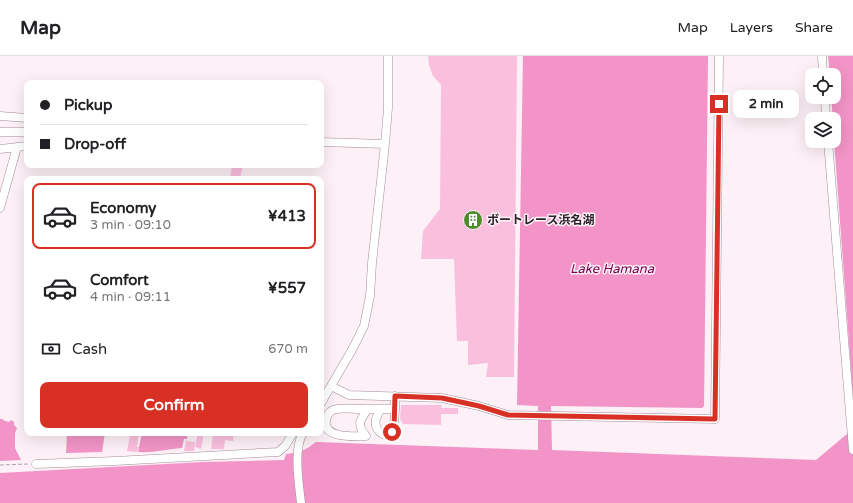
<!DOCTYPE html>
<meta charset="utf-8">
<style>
body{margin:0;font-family:"Varela Round","Noto Sans JP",sans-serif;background:#f2f2f2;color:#202124;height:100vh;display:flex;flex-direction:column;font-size:15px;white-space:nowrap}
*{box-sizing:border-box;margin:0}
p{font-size:13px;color:#757577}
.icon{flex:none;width:22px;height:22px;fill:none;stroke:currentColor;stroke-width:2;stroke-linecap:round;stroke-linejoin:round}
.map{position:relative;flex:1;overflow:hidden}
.details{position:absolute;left:24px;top:120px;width:300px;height:260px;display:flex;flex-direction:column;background:#fff;border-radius:8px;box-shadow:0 4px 16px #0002}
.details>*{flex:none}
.banner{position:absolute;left:24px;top:24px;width:300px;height:88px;border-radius:8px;box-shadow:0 4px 16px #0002;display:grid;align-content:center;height:88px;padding:0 16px;background:#fff}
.fabs{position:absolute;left:805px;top:12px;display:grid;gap:8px}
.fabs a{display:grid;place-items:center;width:36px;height:36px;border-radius:8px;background:#fff;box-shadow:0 4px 16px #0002;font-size:20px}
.end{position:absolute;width:18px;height:18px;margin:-9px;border:5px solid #d93025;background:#fff;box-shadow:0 0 0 2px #fff}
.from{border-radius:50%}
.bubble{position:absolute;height:28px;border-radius:8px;background:#fff;box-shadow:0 4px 16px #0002;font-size:13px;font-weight:700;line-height:28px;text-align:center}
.banner b{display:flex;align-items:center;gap:14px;height:38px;font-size:15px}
.banner b+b{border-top:1px solid #e0e0e0}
.banner i{width:10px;height:10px;background:#202124}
ul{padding:7px 0 0;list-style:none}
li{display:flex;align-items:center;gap:12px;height:66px;margin:0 8px 6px;padding:0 8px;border:2px solid transparent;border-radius:8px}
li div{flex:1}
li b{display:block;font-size:15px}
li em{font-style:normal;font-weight:700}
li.active{border-color:#d93025}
li>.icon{width:36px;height:36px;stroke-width:1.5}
.pay{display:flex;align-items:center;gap:10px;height:44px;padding:0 16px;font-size:15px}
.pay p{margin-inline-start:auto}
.button{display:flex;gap:8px;margin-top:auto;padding:8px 16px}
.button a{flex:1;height:46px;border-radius:8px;background:#d93025;color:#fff;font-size:16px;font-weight:700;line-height:46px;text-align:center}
header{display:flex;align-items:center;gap:24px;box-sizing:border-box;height:56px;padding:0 20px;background:#fff;border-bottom:1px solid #e0e0e0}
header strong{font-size:19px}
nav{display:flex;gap:22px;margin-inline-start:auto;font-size:14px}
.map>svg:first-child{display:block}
</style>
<header>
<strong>Map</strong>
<nav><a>Map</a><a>Layers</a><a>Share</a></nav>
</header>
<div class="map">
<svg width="853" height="447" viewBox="0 0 853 447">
<rect width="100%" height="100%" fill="#fdf0f6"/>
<path fill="#f294c7" d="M523 0H708L704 350 702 352 551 350 552 394 816 404 853 373V447H0V417L203 406 284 404 286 398C301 396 304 395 316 386L538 394V350L517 349Z
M828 0H853V341L834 84V63H833L831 41H834V19H830Z
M0 363H2L5 365 9 366 11 364 14 366V369L17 372 15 377V392L21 404 0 405Z
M67 377H105L102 396 66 397Z
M142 377H188L187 383H184L182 392C168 393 153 397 138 396Z"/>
<path fill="#fabfdd" d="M428 0H517L514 321H486L488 307 468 309V285H457L454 203H421L423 175 440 153 441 29 433 20 429 9Z
M232 109H243L240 123H230Z
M401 349H442L441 352H458V358H441V369L403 368 400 363Z
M134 377H139L137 391H139L137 396 127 395 130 379Z
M198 377H204L201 393 195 391Z
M213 377H234L233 385 225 384 224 393H211Z
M186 385 195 386 194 395H184Z"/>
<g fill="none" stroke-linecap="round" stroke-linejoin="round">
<g stroke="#a28e98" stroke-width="9">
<path id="minor" d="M822 0 823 19
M825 41 826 63
M0 60 27 62
M0 76H27
M828 85 853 394
M321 86 385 88
M0 93 27 90
M0 152 17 91
M331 330 349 339 442 342 479 350 508 359 715 363 719 0
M321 347 352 294 364 270 370 240 372 207 385 88 388 52V0
M368 353C360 364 356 368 366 380 355 380 322 383 326 364 327 359 329 356 333 354 341 351 352 353 361 353 372 353 383 353 395 353V340
M381 353C379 356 377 359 376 363 374 371 379 379 388 379 396 372 394 363 395 353
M36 408 115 405 278 396 285 390 293 377
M301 447C299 428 293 393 303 377"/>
</g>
<path stroke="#b1a5ab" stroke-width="1" stroke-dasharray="4 2" stroke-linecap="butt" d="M0 409 29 408"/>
<use href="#minor" stroke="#fff" stroke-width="8"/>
</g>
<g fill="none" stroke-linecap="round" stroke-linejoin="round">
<path stroke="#d93025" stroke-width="5" d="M392 376 394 372 395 340 442 342 479 350 508 359 715 363 719 48"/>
</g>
<defs>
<g id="building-disc" transform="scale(1)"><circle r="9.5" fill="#4c8c2d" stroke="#fdf0f6"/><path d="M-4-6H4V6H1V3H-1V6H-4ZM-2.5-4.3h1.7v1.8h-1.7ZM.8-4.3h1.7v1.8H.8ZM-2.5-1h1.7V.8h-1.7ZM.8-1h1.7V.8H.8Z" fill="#fff"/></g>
</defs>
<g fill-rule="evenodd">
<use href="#building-disc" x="473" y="164"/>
</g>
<g text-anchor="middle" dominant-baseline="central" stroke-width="3" stroke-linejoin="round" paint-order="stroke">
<g font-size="12" font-weight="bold" fill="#2a2226" stroke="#fdf0f6" text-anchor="start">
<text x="487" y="164">ボートレース浜名湖</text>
</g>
<g font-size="13" font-style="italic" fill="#750050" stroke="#fdf0f6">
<text x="612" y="213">Lake Hamana</text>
</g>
</g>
</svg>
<div class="fabs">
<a><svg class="icon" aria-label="locate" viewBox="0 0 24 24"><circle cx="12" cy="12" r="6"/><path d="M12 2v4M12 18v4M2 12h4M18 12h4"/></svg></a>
<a><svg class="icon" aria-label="layers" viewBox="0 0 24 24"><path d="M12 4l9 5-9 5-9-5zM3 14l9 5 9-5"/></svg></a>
</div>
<i class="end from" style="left:392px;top:376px"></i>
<i class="end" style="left:719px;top:48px"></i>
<div class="bubble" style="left:733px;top:34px;width:66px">2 min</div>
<div class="banner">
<b><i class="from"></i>Pickup</b>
<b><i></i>Drop-off</b>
</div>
<section class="details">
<ul>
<li class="active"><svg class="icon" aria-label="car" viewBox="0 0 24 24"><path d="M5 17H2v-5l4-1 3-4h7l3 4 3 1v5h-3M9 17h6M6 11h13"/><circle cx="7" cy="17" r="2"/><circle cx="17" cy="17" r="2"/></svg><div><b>Economy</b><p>3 min · 09:10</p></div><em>¥413</em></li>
<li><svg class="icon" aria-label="car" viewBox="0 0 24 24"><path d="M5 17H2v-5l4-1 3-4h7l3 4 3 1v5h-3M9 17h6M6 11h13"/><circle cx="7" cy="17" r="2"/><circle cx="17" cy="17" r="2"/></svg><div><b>Comfort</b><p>4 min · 09:11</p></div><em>¥557</em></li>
</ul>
<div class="pay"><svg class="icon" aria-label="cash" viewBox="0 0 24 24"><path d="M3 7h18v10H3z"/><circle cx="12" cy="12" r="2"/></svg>Cash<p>670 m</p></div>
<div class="button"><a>Confirm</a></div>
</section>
</div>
